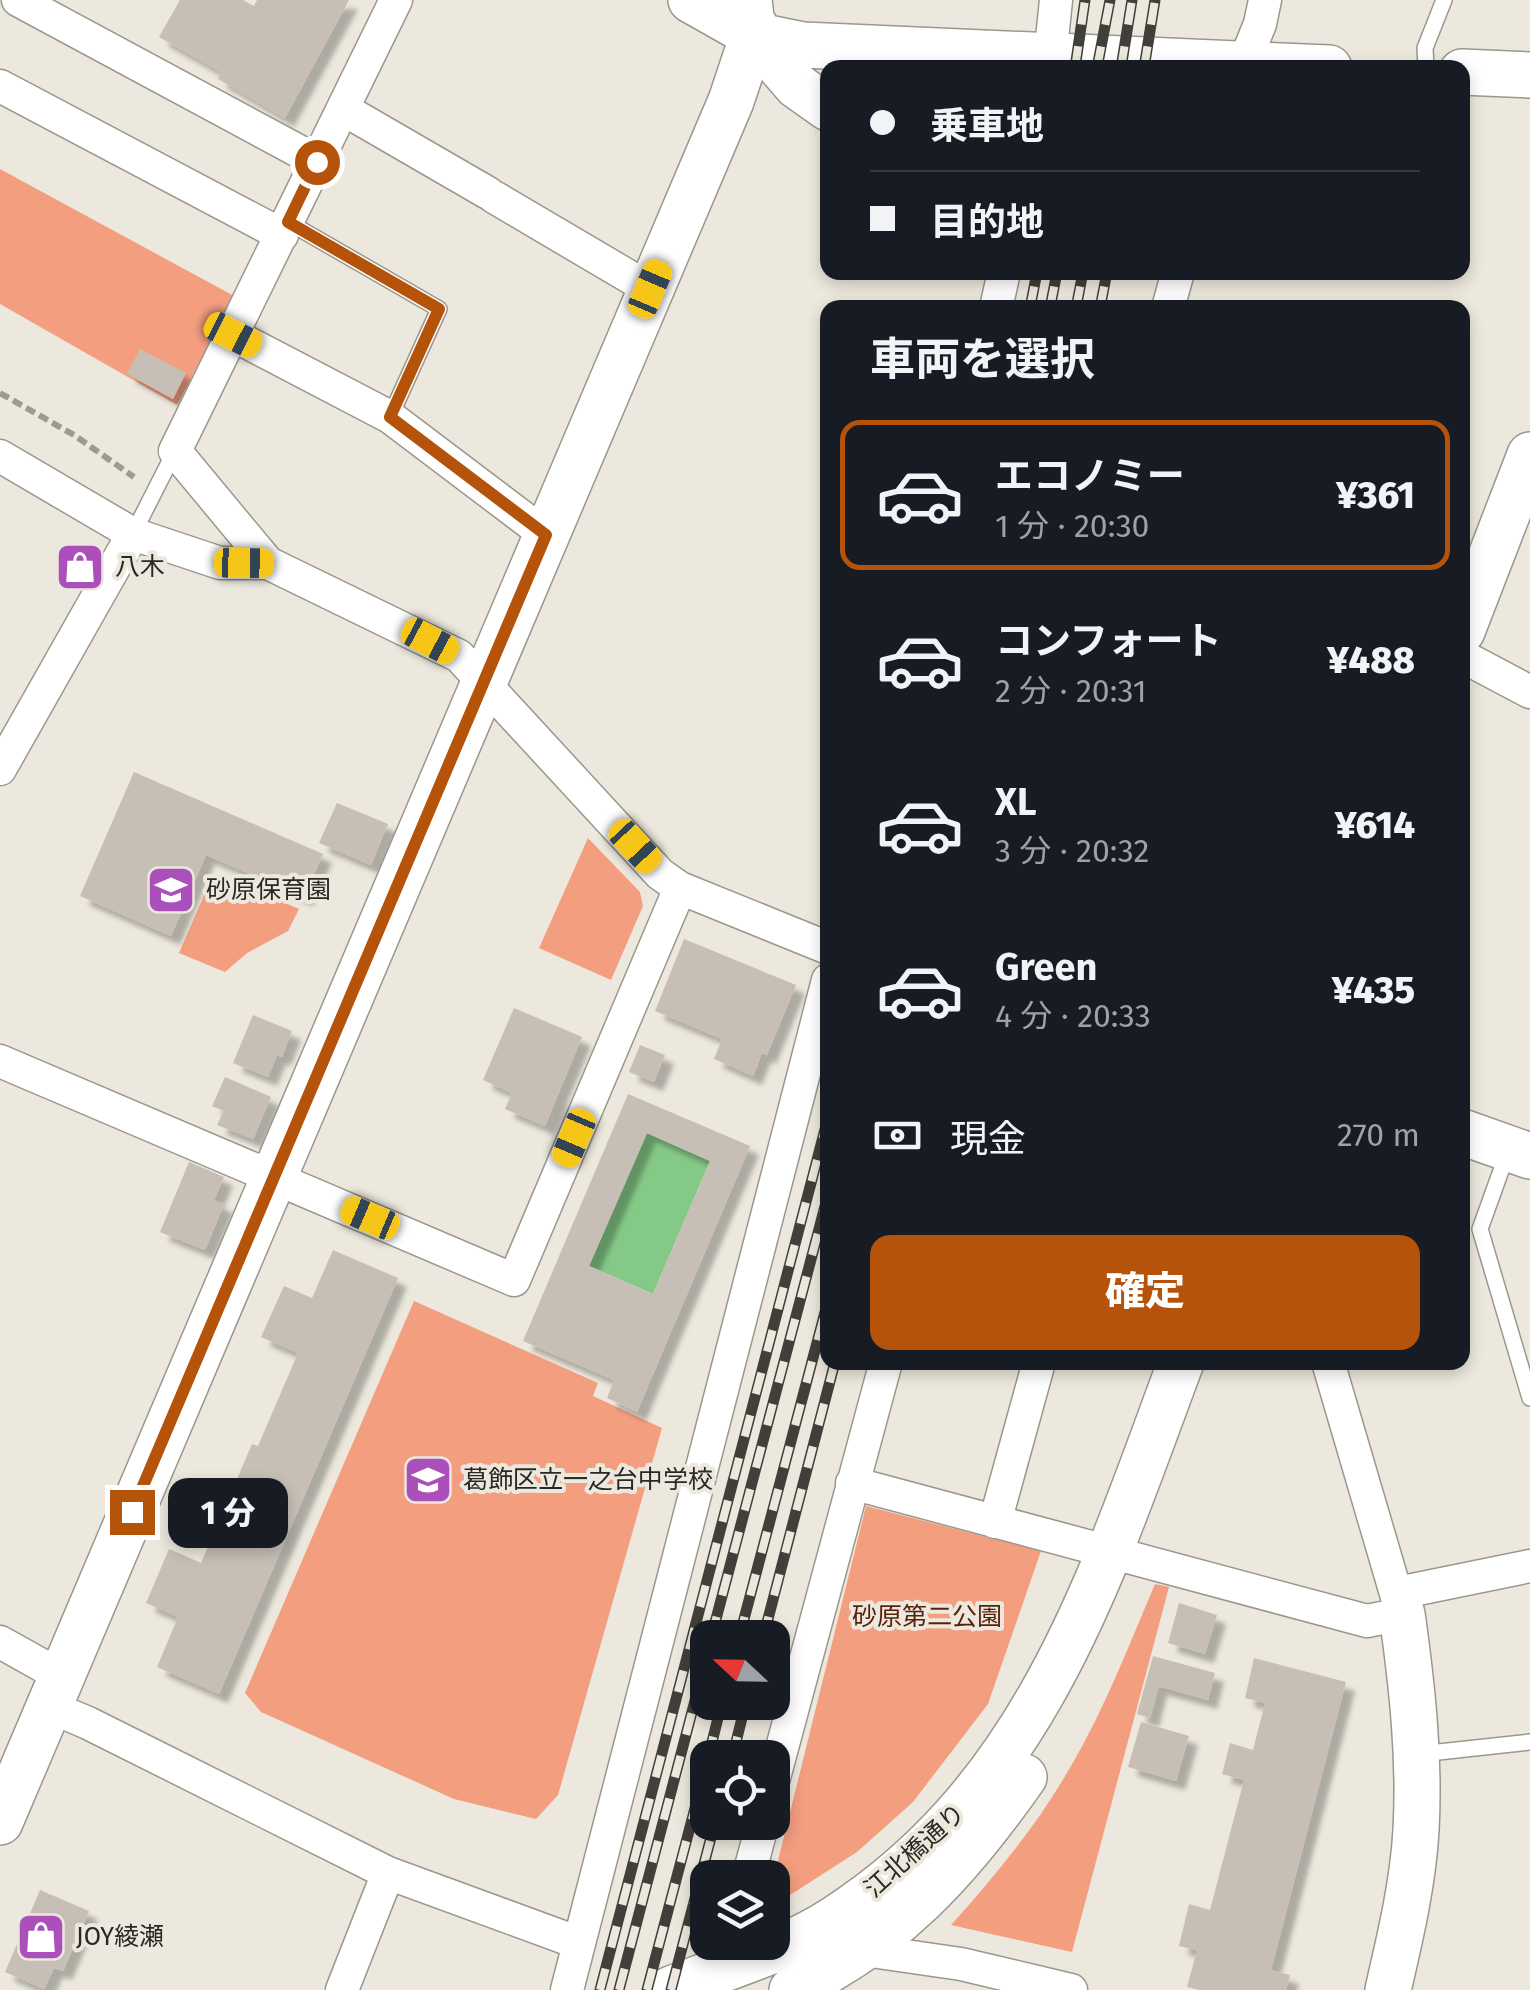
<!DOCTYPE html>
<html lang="ja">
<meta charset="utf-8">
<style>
body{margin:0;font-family:"Fira Sans","Noto Sans JP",sans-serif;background:#20242c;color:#f1f3f6;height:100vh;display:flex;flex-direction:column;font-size:38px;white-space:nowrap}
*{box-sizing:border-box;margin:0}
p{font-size:32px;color:#9ea1a6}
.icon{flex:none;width:55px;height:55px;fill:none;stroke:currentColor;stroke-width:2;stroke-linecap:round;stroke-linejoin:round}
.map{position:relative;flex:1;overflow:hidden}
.sheet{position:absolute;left:820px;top:300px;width:650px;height:1070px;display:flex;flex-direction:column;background:#171b24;border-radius:20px;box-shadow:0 5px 15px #0003}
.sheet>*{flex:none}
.hud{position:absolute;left:820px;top:60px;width:650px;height:220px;border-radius:20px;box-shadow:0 5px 15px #0003;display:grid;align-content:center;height:220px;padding:0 50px;background:#171b24}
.needle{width:65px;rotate:292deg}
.controls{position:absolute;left:690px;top:1620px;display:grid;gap:20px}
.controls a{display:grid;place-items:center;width:100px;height:100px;border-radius:20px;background:#171b24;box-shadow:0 5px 15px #0003;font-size:50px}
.end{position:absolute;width:45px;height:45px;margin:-22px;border:12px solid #b45309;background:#fff;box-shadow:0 0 0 5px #fff}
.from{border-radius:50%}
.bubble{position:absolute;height:70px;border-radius:20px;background:#171b24;box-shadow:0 5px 15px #0003;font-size:32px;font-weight:800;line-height:70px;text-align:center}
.car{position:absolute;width:30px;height:60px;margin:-30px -15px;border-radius:12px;box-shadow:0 0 8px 2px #0007;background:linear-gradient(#f5c518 24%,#345 0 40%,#f5c518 0 76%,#345 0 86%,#f5c518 0)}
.hud b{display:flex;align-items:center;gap:35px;height:95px;font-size:38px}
.hud b+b{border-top:2px solid #363941}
.hud i{width:25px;height:25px;background:#f1f3f6}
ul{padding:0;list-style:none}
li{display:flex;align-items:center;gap:30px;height:150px;margin:0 20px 15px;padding:0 30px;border:5px solid transparent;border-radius:20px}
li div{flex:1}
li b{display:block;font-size:38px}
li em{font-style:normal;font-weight:800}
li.active{border-color:#b45309}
li>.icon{width:90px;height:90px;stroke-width:1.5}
h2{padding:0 50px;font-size:45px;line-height:120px}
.pay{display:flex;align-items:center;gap:25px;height:110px;padding:0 50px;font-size:38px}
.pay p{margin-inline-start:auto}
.action{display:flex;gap:20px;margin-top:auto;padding:20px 50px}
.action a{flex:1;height:115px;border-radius:20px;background:#b45309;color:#fff;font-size:40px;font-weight:800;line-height:115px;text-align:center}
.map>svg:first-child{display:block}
</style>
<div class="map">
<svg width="1530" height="1990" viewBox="0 0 1530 1990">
<defs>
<filter id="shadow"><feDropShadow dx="9" dy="9" stdDeviation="2.5" flood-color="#0004"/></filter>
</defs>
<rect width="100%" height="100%" fill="#ece8dd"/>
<path fill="#f49e80" d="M0 169 234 296 177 405 0 304Z
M588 838 640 892 643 906 611 980 539 948Z
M224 876 299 909 288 931 247 953 225 972 179 953 210 882Z
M414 1301 598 1383 593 1396 662 1428 558 1795 536 1819 454 1799 261 1712 245 1693Z
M866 1506 1041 1551 988 1704 913 1802 857 1852 773 1906V1881Z
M1155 1584 1169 1587 1072 1952 951 1925C996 1875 1038 1824 1071 1766 1105 1708 1129 1645 1155 1584Z"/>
<path fill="#85c987" d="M647 1133 710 1161 653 1294 589 1266Z"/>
<path fill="#c7beb6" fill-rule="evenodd" filter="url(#shadow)" d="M180 0H243L254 6 257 0H349L285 118 218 79 221 72 159 37Z
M140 349 186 373 173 399 127 374Z
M134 772 323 854 304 897 206 855 171 936 80 896Z
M337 803 388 824 371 865 319 843Z
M684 939 796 985 767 1055 762 1053 753 1076 714 1059 722 1039 655 1011Z
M514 1008 582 1037 545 1126 505 1109 512 1093 483 1080Z
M253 1015 292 1031 282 1057 277 1055 268 1077 233 1063Z
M640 1045 665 1055 654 1082 629 1072Z
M225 1077 271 1097 253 1139 217 1125 224 1111 212 1106Z
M628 1094 750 1146 637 1412 607 1398 614 1380 523 1341ZM647 1133 710 1161 653 1294 589 1266Z
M189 1162 224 1177 214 1200 224 1204 205 1250 160 1232Z
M333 1250 398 1278 219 1694 157 1667 178 1617 146 1603 169 1549 201 1563 252 1444 258 1446 298 1353 261 1337 284 1286 312 1298Z
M1179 1603 1217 1615 1205 1654 1168 1643Z
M1153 1656 1215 1673 1208 1700 1158 1686 1150 1718 1137 1714Z
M1254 1658 1346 1682 1271 1970 1290 1975 1286 1990H1200L1187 1987 1197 1950 1179 1946 1189 1904 1210 1910 1244 1780 1222 1774 1230 1743 1253 1750 1265 1703 1245 1698Z
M1141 1722 1189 1736 1176 1781 1128 1767Z
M40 1890 89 1911 63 1971 54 1968 44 1989 5 1972Z"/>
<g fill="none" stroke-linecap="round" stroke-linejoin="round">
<g stroke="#9b978d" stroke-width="18">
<path id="lane" d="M1426 68 1425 48 1444 0
M288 222 439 309 390 417
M133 534 175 451
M1507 1154 1480 1229 1530 1398
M1420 1754 1530 1742"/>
</g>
<g stroke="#9b978d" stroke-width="35">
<path id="street" d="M18 0 317 161
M1049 68 1056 0
M1242 68 1260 24 1265 0
M0 86 282 235
M343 109 488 193
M494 197 650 289
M996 308 1004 272
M1168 308 1178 272
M233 335 390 417 546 535
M0 456 133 534 220 563H268L459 656 660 874 680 888 828 948
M268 563 175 451 396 0
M1462 656 1530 692
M0 769 133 534
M0 1061 514 1280 680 888
M852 1483 1367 1621 1402 1614 1328 1362
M995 1522 1039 1362
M1398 1593 1530 1566
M0 1642 61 1676
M48 1706 88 1723 388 1873 579 1943
M772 1785 886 1362
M748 1878 763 1822
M864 1950 961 1964 1071 1990
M342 1990 388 1873
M567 1990 828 980"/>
</g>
<g stroke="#9b978d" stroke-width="48">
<path id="secondary" d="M691 0 753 35 803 45 1329 68
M755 26 753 35 797 86 828 108
M1462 72 1530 75
M1462 631 1530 455
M1462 1132 1530 1156
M0 1822 731 101 753 35 749 0
M669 1990C724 1967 786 1951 836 1918 1038 1787 1101 1576 1181 1362
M792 1990C896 1939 958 1871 1024 1777
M1388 1990C1400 1938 1413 1884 1416 1830 1420 1758 1412 1685 1402 1614"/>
</g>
<path stroke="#9d9a92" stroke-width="6" stroke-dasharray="10 5" stroke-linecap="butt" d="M0 393 74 435 134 477"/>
<use href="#lane" stroke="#fff" stroke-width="15"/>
<use href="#street" stroke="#fff" stroke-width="32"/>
<use href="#secondary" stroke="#fff" stroke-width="45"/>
<g stroke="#413f3a" stroke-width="11">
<path id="rail" d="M1075 68 1085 0
M1097 68 1110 0
M1121 68 1132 0
M1144 68 1155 0
M1030 308 1037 272
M1050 308 1057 272
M1076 308 1083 272
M1100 308 1107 272
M711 1638 828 1195
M739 1638 828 1301
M763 1638 835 1362
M708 1758 722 1702
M732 1758 746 1702
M600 1990 828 1118
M619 1990 708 1651
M647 1990 708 1759
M671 1990 715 1822"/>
</g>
<use href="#rail" stroke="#ece8dd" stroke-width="8" stroke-dasharray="22" stroke-linecap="butt"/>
</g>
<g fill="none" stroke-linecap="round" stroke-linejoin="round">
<path stroke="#b45309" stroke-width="12" d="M132 1512 546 535 390 417 439 309 288 222 317 162"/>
</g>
<defs>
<g id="shop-square" transform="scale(2.5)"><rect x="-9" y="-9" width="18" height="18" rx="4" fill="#ab50bb" stroke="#ece8dd"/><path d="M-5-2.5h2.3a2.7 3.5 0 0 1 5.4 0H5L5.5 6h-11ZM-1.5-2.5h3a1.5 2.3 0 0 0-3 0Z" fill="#fff"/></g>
<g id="school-square" transform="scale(2.5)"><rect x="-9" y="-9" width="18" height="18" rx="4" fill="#ab50bb" stroke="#ece8dd"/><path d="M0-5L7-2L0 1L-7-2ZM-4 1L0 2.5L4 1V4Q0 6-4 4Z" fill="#fff"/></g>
</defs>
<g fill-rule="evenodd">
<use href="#shop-square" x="80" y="567"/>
<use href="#school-square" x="171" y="890"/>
<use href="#school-square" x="428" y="1480"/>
<use href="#shop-square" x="41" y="1937"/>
</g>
<g text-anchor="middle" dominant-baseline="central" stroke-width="8" stroke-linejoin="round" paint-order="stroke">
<g font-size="25" fill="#292824" stroke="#ece8dd" text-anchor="start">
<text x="115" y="567">八木</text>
<text x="206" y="890">砂原保育園</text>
<text x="463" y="1480">葛飾区立一之台中学校</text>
<text x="76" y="1937">JOY綾瀬</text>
</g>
<g font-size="25" fill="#551f09" stroke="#ece8dd">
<text x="927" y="1617">砂原第二公園</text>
</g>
<g font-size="25" fill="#292824" stroke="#ece8dd">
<text transform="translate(915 1851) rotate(-42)">江北橋通り</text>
</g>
</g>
</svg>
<div class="controls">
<a><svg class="needle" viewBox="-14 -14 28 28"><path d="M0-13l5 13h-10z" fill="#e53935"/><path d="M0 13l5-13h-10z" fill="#9ea1a6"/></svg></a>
<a><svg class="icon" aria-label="locate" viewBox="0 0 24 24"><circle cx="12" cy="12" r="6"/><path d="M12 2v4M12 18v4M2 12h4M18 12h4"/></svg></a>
<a><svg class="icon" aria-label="layers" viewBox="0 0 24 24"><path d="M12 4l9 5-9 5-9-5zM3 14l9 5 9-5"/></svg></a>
</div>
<i class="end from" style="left:317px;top:162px"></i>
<i class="end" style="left:132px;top:1512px"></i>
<div class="bubble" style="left:168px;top:1478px;width:120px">1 分</div>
<i class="car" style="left:650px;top:289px;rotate:23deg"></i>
<i class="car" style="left:233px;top:335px;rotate:117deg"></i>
<i class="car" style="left:244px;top:563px;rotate:91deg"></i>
<i class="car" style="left:430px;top:641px;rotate:118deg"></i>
<i class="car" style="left:635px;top:846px;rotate:137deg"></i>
<i class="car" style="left:574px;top:1138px;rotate:203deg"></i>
<i class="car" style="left:370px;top:1218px;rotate:293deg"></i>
<div class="hud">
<b><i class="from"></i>乗車地</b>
<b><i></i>目的地</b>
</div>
<section class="sheet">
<h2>車両を選択</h2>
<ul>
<li class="active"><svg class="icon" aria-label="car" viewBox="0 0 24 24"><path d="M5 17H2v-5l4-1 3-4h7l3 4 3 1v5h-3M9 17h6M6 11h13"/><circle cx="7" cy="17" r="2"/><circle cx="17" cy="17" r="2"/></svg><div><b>エコノミー</b><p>1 分 · 20:30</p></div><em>¥361</em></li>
<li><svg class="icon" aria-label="car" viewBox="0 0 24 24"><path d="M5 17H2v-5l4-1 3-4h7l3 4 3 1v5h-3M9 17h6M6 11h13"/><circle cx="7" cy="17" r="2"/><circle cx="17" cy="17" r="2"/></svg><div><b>コンフォート</b><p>2 分 · 20:31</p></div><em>¥488</em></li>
<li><svg class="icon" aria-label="car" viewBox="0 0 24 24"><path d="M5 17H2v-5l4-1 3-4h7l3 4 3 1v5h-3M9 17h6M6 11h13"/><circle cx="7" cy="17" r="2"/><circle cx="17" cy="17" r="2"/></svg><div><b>XL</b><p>3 分 · 20:32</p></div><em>¥614</em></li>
<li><svg class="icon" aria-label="car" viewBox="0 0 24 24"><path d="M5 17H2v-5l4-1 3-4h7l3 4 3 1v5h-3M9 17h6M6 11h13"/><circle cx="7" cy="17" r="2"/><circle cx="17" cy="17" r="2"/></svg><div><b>Green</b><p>4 分 · 20:33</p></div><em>¥435</em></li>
</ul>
<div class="pay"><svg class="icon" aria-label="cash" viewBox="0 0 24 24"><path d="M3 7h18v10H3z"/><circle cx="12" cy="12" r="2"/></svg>現金<p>270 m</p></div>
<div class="action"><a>確定</a></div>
</section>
</div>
